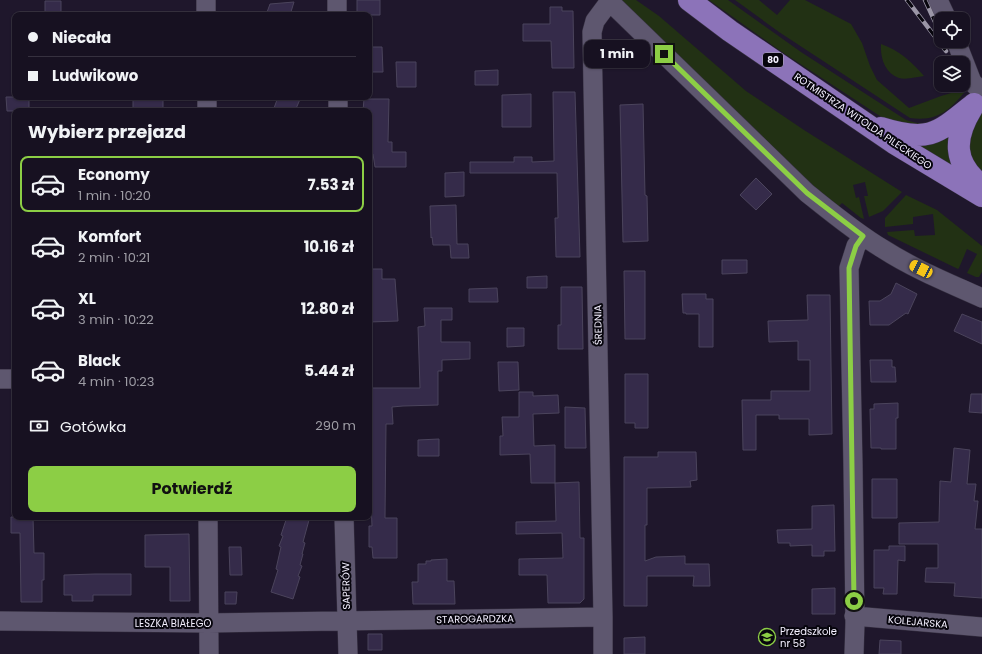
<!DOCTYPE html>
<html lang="pl">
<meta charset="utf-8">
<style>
body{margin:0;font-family:Poppins,sans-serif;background:#241f2e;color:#f1f3f6;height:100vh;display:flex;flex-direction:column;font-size:15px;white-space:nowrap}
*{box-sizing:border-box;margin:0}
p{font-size:13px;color:#9e9da5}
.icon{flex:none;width:22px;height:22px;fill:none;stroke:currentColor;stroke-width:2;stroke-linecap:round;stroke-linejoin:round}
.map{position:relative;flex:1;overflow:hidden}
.side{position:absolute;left:12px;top:108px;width:360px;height:412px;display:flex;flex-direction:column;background:#171121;border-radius:8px;box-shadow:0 1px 3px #0004,0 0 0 1px #36313f}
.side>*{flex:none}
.guide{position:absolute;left:12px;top:12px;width:360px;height:88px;border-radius:8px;box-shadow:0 1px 3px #0004,0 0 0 1px #36313f;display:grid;align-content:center;height:88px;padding:0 16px;background:#171121}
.tools{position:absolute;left:934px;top:12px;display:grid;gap:8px}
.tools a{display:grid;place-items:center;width:36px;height:36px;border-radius:8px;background:#171121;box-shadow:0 1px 3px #0004,0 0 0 1px #36313f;font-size:20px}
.end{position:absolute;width:18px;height:18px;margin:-9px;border:5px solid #8cce45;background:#111;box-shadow:0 0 0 2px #111}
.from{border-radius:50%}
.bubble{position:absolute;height:28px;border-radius:8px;background:#171121;box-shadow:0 1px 3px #0004,0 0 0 1px #36313f;font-size:13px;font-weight:700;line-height:28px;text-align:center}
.car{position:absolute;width:12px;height:24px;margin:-12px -6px;border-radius:5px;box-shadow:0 0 3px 1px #0007;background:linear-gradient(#f5c518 24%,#345 0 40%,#f5c518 0 76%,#345 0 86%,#f5c518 0)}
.guide b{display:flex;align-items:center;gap:14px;height:38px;font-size:15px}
.guide b+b{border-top:1px solid #36313f}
.guide i{width:10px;height:10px;background:#f1f3f6}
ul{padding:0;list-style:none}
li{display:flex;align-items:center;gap:12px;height:56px;margin:0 8px 6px;padding:0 8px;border:2px solid transparent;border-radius:8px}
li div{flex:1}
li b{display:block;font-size:15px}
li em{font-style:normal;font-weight:700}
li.selected{border-color:#8cce45}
li>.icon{width:36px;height:36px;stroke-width:1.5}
h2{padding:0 16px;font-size:18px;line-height:48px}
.pay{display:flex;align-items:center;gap:10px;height:44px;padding:0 16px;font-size:15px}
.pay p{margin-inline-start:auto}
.primary-button{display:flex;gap:8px;margin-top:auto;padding:8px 16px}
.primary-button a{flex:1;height:46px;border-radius:8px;background:#8cce45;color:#111;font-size:16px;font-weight:700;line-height:46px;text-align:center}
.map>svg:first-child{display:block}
</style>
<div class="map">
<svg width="982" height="654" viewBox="0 0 982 654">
<rect width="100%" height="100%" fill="#1f172c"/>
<path fill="#223114" d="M620 0H636L659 16 746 91 804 130 902 192 883 211 869 217 864 196H868L865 182 853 185 856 198 859 197 864 219 861 218 842 203 837 208 822 195Z
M709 0H728L801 52 906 120C932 130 951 114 968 95V99C946 127 919 140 886 120L782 52Z
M735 0H759L777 15 790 0H805L851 24 862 43 870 66 877 80 909 108 941 96 968 88C951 109 939 122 910 118L779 32Z
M881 44C900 51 911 61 924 76 917 77 906 80 899 78 885 73 880 58 881 44Z
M982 107V178L966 154 973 116Z
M949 133 956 167 913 145Z
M906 195 937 210 982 246V272L979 277H976L967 273 977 254 967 249 959 268 958 269 888 235 887 232 914 230 915 236 935 235 933 214 913 217V224L885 227V218Z"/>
<path fill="#352b4a" stroke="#4b445c" d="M357 0H380V15H357Z
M45 1H61V15H45Z
M294 2 290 15H266L270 4Z
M550 7H562V11H573L574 68H552L551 41H523V24H550Z
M369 47H382L383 72H369Z
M396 62H416V87H397Z
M498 70V85H475V71Z
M553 92H575L580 257H556L555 218H558L557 173H470V162H514V157H532V162L554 161Z
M531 94V127H502V95Z
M6 97H29V111H7Z
M133 97H163V110H133Z
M278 97H301L295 111H273Z
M364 99H389L388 142H392V152H406V167H375L373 154H371L369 111H363Z
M643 104 645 195 647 196 648 241 623 242 620 105Z
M464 172V196L445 197V173Z
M756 178 772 194 756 210 740 195Z
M456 205 457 244H468L469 258H451L450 245H433L432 237 431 238 430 206Z
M722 260H747V273L722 274Z
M369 269H382V279H395L398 321 369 322Z
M624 271H645V339H625Z
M547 276V288H527V277Z
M896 283 917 294 908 314 906 313 889 325H870L869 301H880L891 294Z
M561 287H582L583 349H558V325H561Z
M497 288 498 302H469V289Z
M682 294H706V299H713V347H699V314H686V313H683Z
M807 295H830L832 434 809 435V419H779V415H756V450H743L742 400H771V391H810V360H798V341L769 342 768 321 808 320Z
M424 308H452V320H441V342H470V359L442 360V371H438V405L403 406 392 407 393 424H386L385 518H397V558H373L372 547H369V526H372L371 502H369V388H420L418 327 425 326Z
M962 314 982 322V344L954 331Z
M507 328H524V346L507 347Z
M870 360H892V367H895L896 382H871Z
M498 362H518L519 390 499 391Z
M625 374H648V428H635V423H625Z
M519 392H533V396L558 395 559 413 533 414 534 446 555 445V483H531L530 454 500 455V436H503L502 417H519Z
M971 394H982V413L969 412Z
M898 403V418H896V449H881V448H871L870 409H874V404Z
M565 407 585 408 586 448H565Z
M439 439V456H418V440Z
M954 448 970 450 967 484H976L974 501H978L975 529H982V598L954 596 955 583 925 582 926 568H938V544H899V523L939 522 940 481 951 482Z
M658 452H696L697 480 690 481 691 487 647 488V525H645V561L656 557 685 556V564H709L710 586H693L694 576H647V606H624V457H658Z
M872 479H897V518H872Z
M579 482 580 538H584V599L580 603H548L547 575H519V559L563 558 562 533 516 534V522L556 521 555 483Z
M834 505 835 551H824V556H812V545L790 546V543H778L777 530 812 529V506Z
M11 517H33L34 553H44V580H42V602H21L20 533H11Z
M287 517H308L307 520H309L303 542 305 543 302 554H303L300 565 302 566 298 576 300 577 293 599 271 592 278 570 276 569 281 547 279 546 283 536 281 535Z
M189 534 190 601H170V567H145V535Z
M889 546H905V561L898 560 897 594H883L884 588H874V550H889Z
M229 547H241L242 575H230Z
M447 559V581H454L455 604H413L412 582H418V564H426V561H431V560Z
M95 574H131V595H93V601H72V595H64V575Z
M835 588V614H812V589Z
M225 592H237L236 604H225Z
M368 634H382V650H368Z
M645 637V654H624V638Z
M880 640 901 641V654H879Z"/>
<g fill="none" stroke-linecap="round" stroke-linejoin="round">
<g stroke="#383243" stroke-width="20">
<path id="minor" d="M206 0V15
M337 0V15
M608 0 807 193C832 213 856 233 883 249 914 269 949 283 982 298
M938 0 947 19
M956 41 972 82 982 92
M207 97V111
M338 97V111
M0 379H15
M208 517 209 654
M344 517 348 654
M854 616 982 627
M0 621 208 623 603 617
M603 654V617L592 32 595 21 609 2
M854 654 855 623 853 465 849 268 856 246 863 236"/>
</g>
<g stroke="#383243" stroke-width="23">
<path id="major" d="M689 0 730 31 894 143 982 196
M972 108C953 139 953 163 982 186
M881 128C929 143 937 134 974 104"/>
</g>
<use href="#minor" stroke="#5e576f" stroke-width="19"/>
<use href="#major" stroke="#8c73b9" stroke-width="22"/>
<g stroke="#9b96a7" stroke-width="4.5">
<path id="rail" d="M907 0 946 51
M925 0 936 24"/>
</g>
<use href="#rail" stroke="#07050d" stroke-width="3" stroke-dasharray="9" stroke-linecap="butt"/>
</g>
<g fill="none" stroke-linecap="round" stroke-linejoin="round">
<path stroke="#8cce45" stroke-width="5" d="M664 54 807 193 863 236 856 246 849 268 854 601"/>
</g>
<defs>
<g id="school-ring" transform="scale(0.9)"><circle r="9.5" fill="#07050d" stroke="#8cce45" stroke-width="1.5"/><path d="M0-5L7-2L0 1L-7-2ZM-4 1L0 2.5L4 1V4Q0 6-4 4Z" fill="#8cce45"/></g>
</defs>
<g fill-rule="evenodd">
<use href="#school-ring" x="767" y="637"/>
</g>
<g text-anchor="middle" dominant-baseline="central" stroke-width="4" stroke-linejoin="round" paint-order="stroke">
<rect fill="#07050d" stroke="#adaab6" stroke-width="1" x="763" y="53" width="20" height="14" rx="3"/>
<g font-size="9" font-weight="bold" fill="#f4f0ff">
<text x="773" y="60">80</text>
</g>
<g font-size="10" fill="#f4f0ff" stroke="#07050d">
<text transform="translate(863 121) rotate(34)">ROTMISTRZA WITOLDA PILECKIEGO</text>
<text transform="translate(598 325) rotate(-91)">ŚREDNIA</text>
<text transform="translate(346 586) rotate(-91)">SAPERÓW</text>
<text transform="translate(475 619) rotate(-1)">STAROGARDZKA</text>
<text transform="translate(918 622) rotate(5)">KOLEJARSKA</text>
<text x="173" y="623">LESZKA BIAŁEGO</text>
</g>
<g font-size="10" fill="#f4f0ff" stroke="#07050d" text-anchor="start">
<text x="780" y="631">Przedszkole<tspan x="780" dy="12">nr 58</tspan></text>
</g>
</g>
</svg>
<div class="tools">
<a><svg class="icon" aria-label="locate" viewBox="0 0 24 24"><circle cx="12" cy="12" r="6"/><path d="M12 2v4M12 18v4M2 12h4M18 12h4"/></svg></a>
<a><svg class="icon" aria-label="layers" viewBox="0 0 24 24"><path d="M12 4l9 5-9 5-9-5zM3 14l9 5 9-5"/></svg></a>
</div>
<i class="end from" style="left:854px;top:601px"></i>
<i class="end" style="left:664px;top:54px"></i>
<div class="bubble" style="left:584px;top:40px;width:66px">1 min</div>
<i class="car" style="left:921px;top:269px;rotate:297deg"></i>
<div class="guide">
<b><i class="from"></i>Niecała</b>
<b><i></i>Ludwikowo</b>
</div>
<section class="side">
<h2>Wybierz przejazd</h2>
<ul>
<li class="selected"><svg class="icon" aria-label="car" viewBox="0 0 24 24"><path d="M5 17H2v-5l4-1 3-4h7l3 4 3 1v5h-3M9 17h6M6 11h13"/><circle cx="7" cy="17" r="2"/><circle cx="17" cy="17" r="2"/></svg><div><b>Economy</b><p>1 min · 10:20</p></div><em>7.53 zł</em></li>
<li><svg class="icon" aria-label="car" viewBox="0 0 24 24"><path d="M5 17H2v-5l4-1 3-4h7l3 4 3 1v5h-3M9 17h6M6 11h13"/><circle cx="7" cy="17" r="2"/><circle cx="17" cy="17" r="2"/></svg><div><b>Komfort</b><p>2 min · 10:21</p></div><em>10.16 zł</em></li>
<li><svg class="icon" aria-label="car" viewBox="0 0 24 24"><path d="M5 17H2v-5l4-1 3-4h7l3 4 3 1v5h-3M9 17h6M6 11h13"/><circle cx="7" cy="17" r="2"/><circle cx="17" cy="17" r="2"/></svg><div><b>XL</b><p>3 min · 10:22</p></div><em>12.80 zł</em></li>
<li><svg class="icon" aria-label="car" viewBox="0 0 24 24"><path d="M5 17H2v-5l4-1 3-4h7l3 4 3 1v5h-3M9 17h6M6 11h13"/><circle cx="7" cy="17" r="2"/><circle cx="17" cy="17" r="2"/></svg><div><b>Black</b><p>4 min · 10:23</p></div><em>5.44 zł</em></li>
</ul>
<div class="pay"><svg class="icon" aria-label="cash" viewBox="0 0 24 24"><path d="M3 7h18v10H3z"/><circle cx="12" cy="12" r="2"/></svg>Gotówka<p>290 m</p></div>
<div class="primary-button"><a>Potwierdź</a></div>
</section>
</div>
